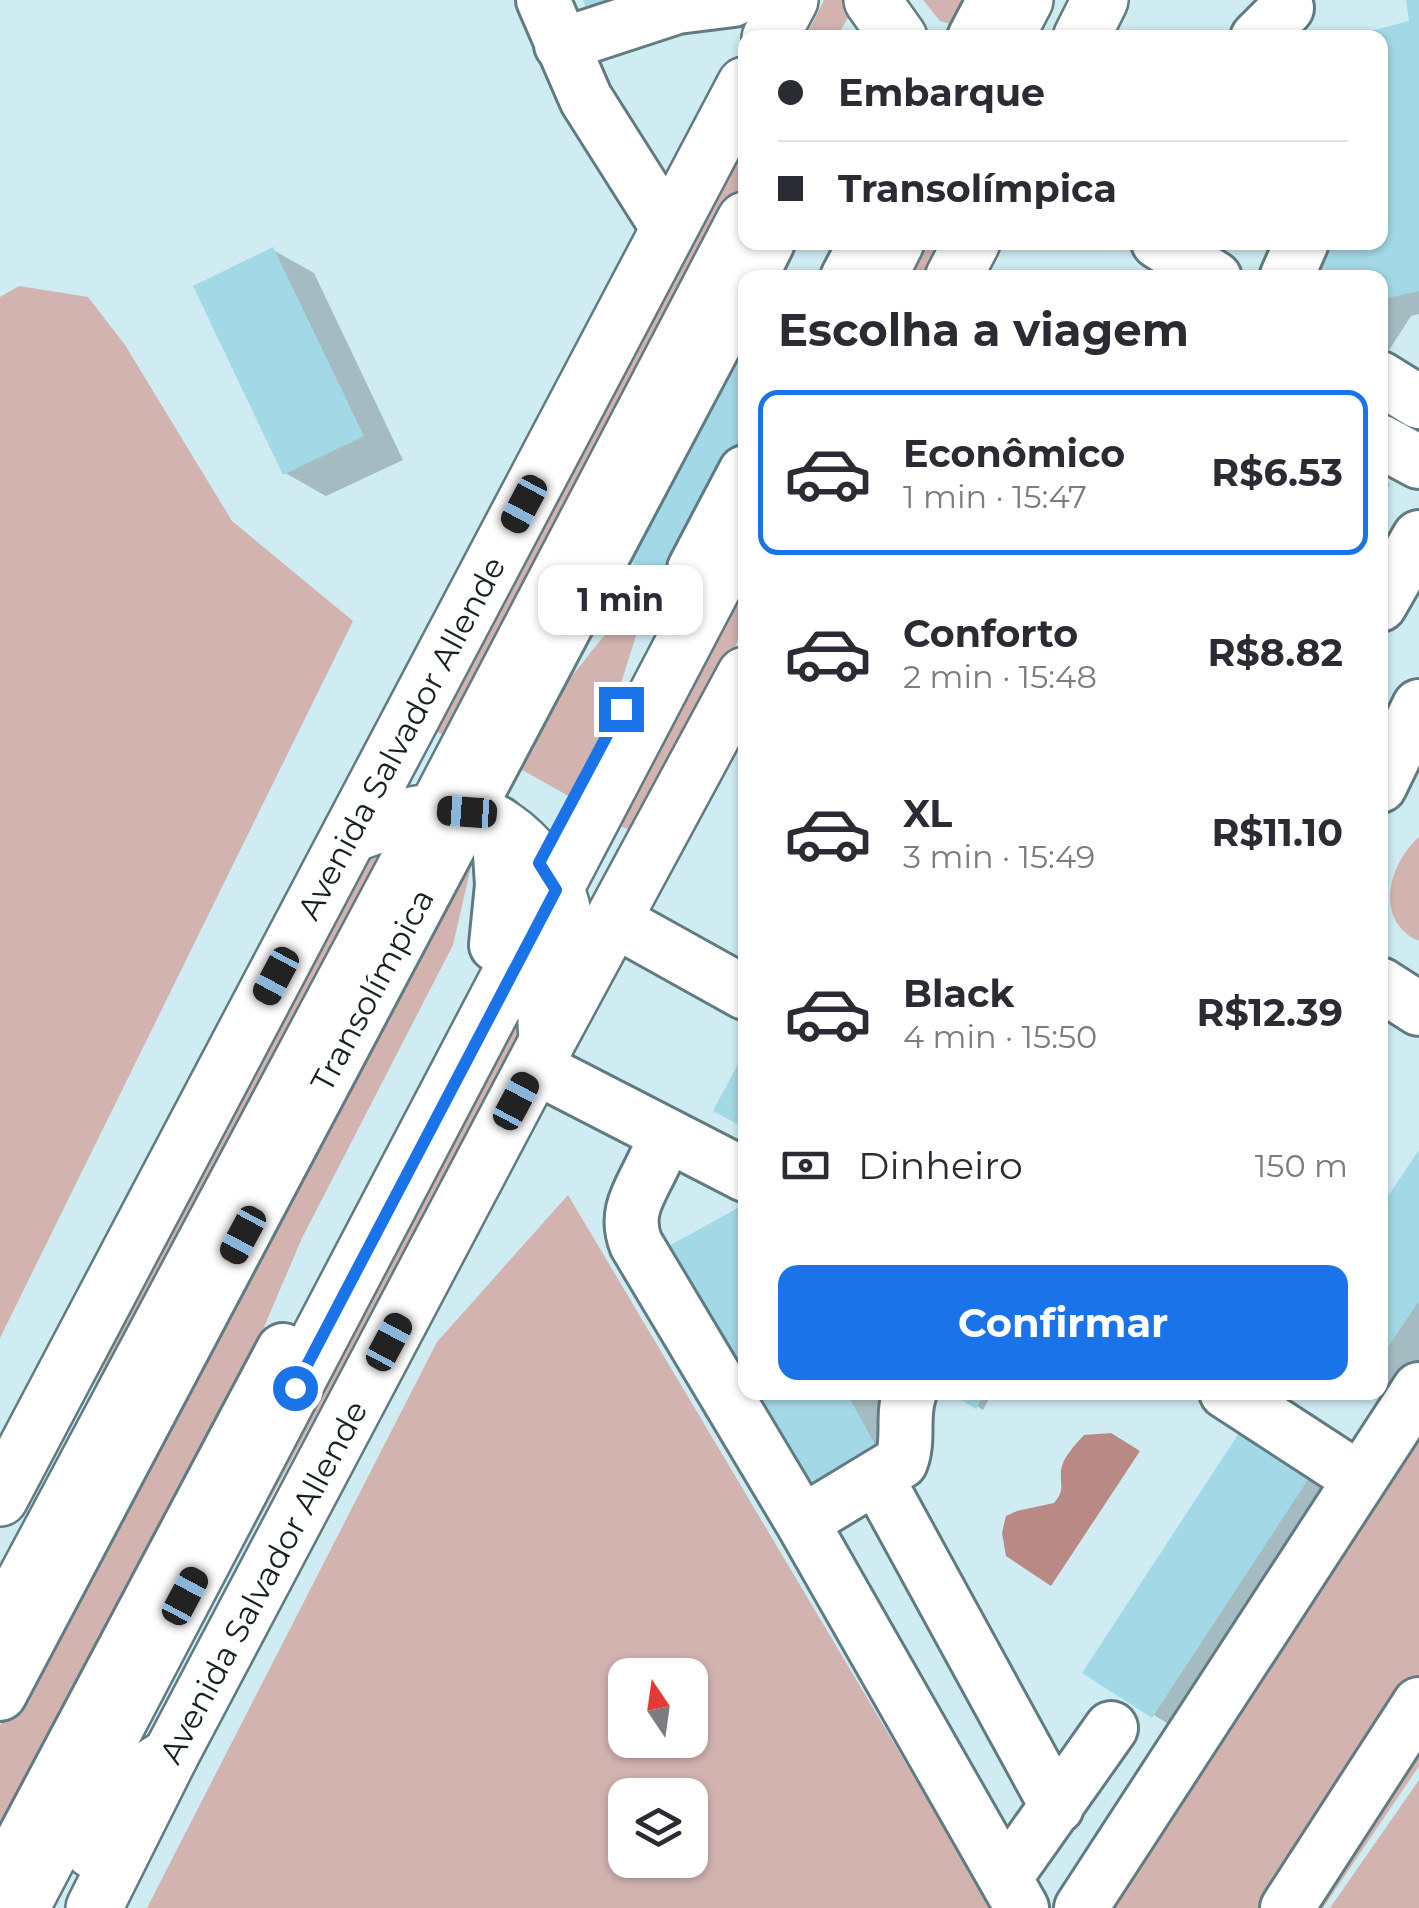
<!DOCTYPE html>
<html lang="pt">
<meta charset="utf-8">
<style>
body{margin:0;font-family:Montserrat,sans-serif;background:#f7f7f7;color:#2b2b33;height:100vh;display:flex;flex-direction:column;font-size:38px;white-space:nowrap}
*{box-sizing:border-box;margin:0}
p{font-size:32px;color:#7c7c81}
.icon{flex:none;width:55px;height:55px;fill:none;stroke:currentColor;stroke-width:2;stroke-linecap:round;stroke-linejoin:round}
.map{position:relative;flex:1;overflow:hidden}
.panel{position:absolute;left:738px;top:270px;width:650px;height:1130px;display:flex;flex-direction:column;background:#fff;border-radius:20px;box-shadow:0 2px 8px #0004}
.panel>*{flex:none}
.hud{position:absolute;left:738px;top:30px;width:650px;height:220px;border-radius:20px;box-shadow:0 2px 8px #0004;display:grid;align-content:center;height:220px;padding:0 40px;background:#fff}
.needle{width:65px;rotate:347deg}
.tools{position:absolute;left:608px;top:1658px;display:grid;gap:20px}
.tools a{display:grid;place-items:center;width:100px;height:100px;border-radius:20px;background:#fff;box-shadow:0 2px 8px #0004;font-size:50px}
.end{position:absolute;width:45px;height:45px;margin:-22px;border:12px solid #1a73e8;background:#fff;box-shadow:0 0 0 5px #fff}
.from{border-radius:50%}
.bubble{position:absolute;height:70px;border-radius:20px;background:#fff;box-shadow:0 2px 8px #0004;font-size:32px;font-weight:700;line-height:70px;text-align:center}
.car{position:absolute;width:30px;height:60px;margin:-30px -15px;border-radius:12px;box-shadow:0 0 8px 2px #0007;background:linear-gradient(#222 24%,#8ab4d8 0 40%,#222 0 76%,#8ab4d8 0 86%,#222 0)}
.hud b{display:flex;align-items:center;gap:35px;height:95px;font-size:38px}
.hud b+b{border-top:2px solid #e1e1e2}
.hud i{width:25px;height:25px;background:#2b2b33}
ul{padding:0;list-style:none}
li{display:flex;align-items:center;gap:30px;height:165px;margin:0 20px 15px;padding:0 20px;border:5px solid transparent;border-radius:20px}
li div{flex:1}
li b{display:block;font-size:38px}
li em{font-style:normal;font-weight:700}
li.active{border-color:#1a73e8}
li>.icon{width:90px;height:90px;stroke-width:1.5}
h2{padding:0 40px;font-size:45px;line-height:120px}
.pay{display:flex;align-items:center;gap:25px;height:110px;padding:0 40px;font-size:38px}
.pay p{margin-inline-start:auto}
.cta{display:flex;gap:20px;margin-top:auto;padding:20px 40px}
.cta a{flex:1;height:115px;border-radius:20px;background:#1a73e8;color:#fff;font-size:40px;font-weight:700;line-height:115px;text-align:center}
.map>svg:first-child{display:block}
</style>
<div class="map">
<svg width="1419" height="1908" viewBox="0 0 1419 1908">
<rect width="100%" height="100%" fill="#ceecf2"/>
<path fill="#d2b3b0" fill-rule="evenodd" d="M824 0H858L837 37 805 38Z
M923 0H988L972 30 940 21Z
M745 126V181L451 739 424 725Z
M918 243H948L929 277 899 278Z
M19 286 88 297 125 345 232 521 353 621 0 1338V297Z
M745 572V627L637 833 613 823Z
M637 595 647 600 609 722 572 798 517 767 550 703Z
M468 828 473 858 453 945 302 1238 223 1423 0 1862V1726Z
M1419 837V941C1373 921 1389 863 1419 837Z
M382 843V865L0 1592V1568L84 1409 181 1198 350 870Z
M517 1016 530 1022 65 1876Z
M568 1195 992 1908H147L437 1342ZM625 1675H690V1740H625ZM625 1795H690V1860H625Z
M1419 1416V1766L1323 1908H1100Z
M1419 1780V1908H1330Z"/>
<path fill="#b98986" d="M1111 1433 1140 1451 1051 1586 1006 1556 1002 1533 1006 1516 1017 1511 1054 1503C1065 1490 1060 1486 1061 1471 1062 1458 1075 1445 1084 1435Z"/>
<path fill="#0003" d="M1408 0H1419V314L1411 316 1384 358 1380 357V196L1385 184 1380 161V38H1357L1412 23Z
M273 250 314 273 403 460 326 496 285 473Z
M1380 479 1390 484 1380 502Z
M1419 1155V1385L1408 1401 1380 1385V1212Z
M753 1392H873L922 1483 852 1521Z
M954 1392H993L983 1410Z
M1282 1456 1350 1501 1194 1740 1085 1672Z"/>
<path fill="#a3d9e6" d="M583 0H615L587 11Z
M1406 0H1419V291L1380 300V278H1303L1321 242H1380L1383 184 1380 172V38L1352 36 1409 21Z
M273 247 364 436 283 475 193 286Z
M745 320V435L669 581 622 557Z
M745 1051V1128L713 1111Z
M1419 1150V1301L1380 1359V1208Z
M743 1205 745 1208V1383L669 1246Z
M750 1392H846L883 1459 809 1500Z
M949 1392H985L976 1409Z
M1241 1430 1311 1475 1152 1718 1082 1673Z"/>
<g fill="none" stroke-linecap="round" stroke-linejoin="round">
<g stroke="#607b81" stroke-width="58">
<path id="minor" d="M543 0 586 99 667 227
M974 38 994 0
M1257 38 1287 8
M561 45 677 7 733 0
M1158 242 1215 278
M750 278 768 242
M847 278 866 242
M1286 278 1302 242
M1380 378 1419 402
M1380 441 1419 462
M694 569 745 472
M1380 605 1419 537
M1380 786 1419 706
M612 919 745 993
M496 945 502 885 498 823
M1380 984 1419 1009
M535 1067 745 1175
M655 1160C641 1191 623 1211 636 1244L802 1522
M910 1392C901 1416 910 1439 901 1462L802 1522 1022 1908
M1226 1392 1358 1478
M877 1478 1057 1807
M0 1694 745 287
M1005 1878 1111 1728
M0 1883 283 1350
M1081 1908 1419 1389
M1287 1908 1419 1704"/>
</g>
<g stroke="#607b81" stroke-width="60">
<path id="major" d="M770 38 790 0
M1081 38 1100 0
M953 278 972 242
M0 1498 745 85
M94 1908 170 1756 547 1042 745 675"/>
</g>
<g stroke="#607b81" stroke-width="60">
<path id="highway" d="M872 0 899 38
M1005 38 1025 0
M878 278 896 242
M350 835C420 809 475 790 531 853 545 870 560 891 563 914 567 947 550 979 546 1011 545 1021 547 1032 547 1042
M0 1627 436 810 745 220
M92 1850C117 1804 122 1783 170 1756
M21 1908 745 526"/>
</g>
<use href="#minor" stroke="#fff" stroke-width="52"/>
<use href="#major" stroke="#fff" stroke-width="55"/>
<use href="#highway" stroke="#fff" stroke-width="55"/>
</g>
<g fill="none" stroke-linecap="round" stroke-linejoin="round">
<path stroke="#1a73e8" stroke-width="12" d="M295 1388 556 890 539 863 621 709"/>
</g>
<g text-anchor="middle" dominant-baseline="central" stroke-width="8" stroke-linejoin="round" paint-order="stroke">
<g font-size="32" fill="#162124" stroke="#fff">
<text transform="translate(401 738) rotate(-62)">Avenida Salvador Allende</text>
<text transform="translate(372 990) rotate(-62)">Transolímpica</text>
<text transform="translate(263 1582) rotate(-62)">Avenida Salvador Allende</text>
</g>
</g>
</svg>
<div class="tools">
<a><svg class="needle" viewBox="-14 -14 28 28"><path d="M0-13l5 13h-10z" fill="#e53935"/><path d="M0 13l5-13h-10z" fill="#7c7c81"/></svg></a>
<a><svg class="icon" aria-label="layers" viewBox="0 0 24 24"><path d="M12 4l9 5-9 5-9-5zM3 14l9 5 9-5"/></svg></a>
</div>
<i class="end from" style="left:295px;top:1388px"></i>
<i class="end" style="left:621px;top:709px"></i>
<div class="bubble" style="left:538px;top:565px;width:165px">1 min</div>
<i class="car" style="left:524px;top:504px;rotate:208deg"></i>
<i class="car" style="left:467px;top:812px;rotate:274deg"></i>
<i class="car" style="left:276px;top:976px;rotate:208deg"></i>
<i class="car" style="left:516px;top:1101px;rotate:28deg"></i>
<i class="car" style="left:243px;top:1235px;rotate:208deg"></i>
<i class="car" style="left:389px;top:1342px;rotate:28deg"></i>
<i class="car" style="left:185px;top:1596px;rotate:28deg"></i>
<div class="hud">
<b><i class="from"></i>Embarque</b>
<b><i></i>Transolímpica</b>
</div>
<section class="panel">
<h2>Escolha a viagem</h2>
<ul>
<li class="active"><svg class="icon" aria-label="car" viewBox="0 0 24 24"><path d="M5 17H2v-5l4-1 3-4h7l3 4 3 1v5h-3M9 17h6M6 11h13"/><circle cx="7" cy="17" r="2"/><circle cx="17" cy="17" r="2"/></svg><div><b>Econômico</b><p>1 min · 15:47</p></div><em>R$6.53</em></li>
<li><svg class="icon" aria-label="car" viewBox="0 0 24 24"><path d="M5 17H2v-5l4-1 3-4h7l3 4 3 1v5h-3M9 17h6M6 11h13"/><circle cx="7" cy="17" r="2"/><circle cx="17" cy="17" r="2"/></svg><div><b>Conforto</b><p>2 min · 15:48</p></div><em>R$8.82</em></li>
<li><svg class="icon" aria-label="car" viewBox="0 0 24 24"><path d="M5 17H2v-5l4-1 3-4h7l3 4 3 1v5h-3M9 17h6M6 11h13"/><circle cx="7" cy="17" r="2"/><circle cx="17" cy="17" r="2"/></svg><div><b>XL</b><p>3 min · 15:49</p></div><em>R$11.10</em></li>
<li><svg class="icon" aria-label="car" viewBox="0 0 24 24"><path d="M5 17H2v-5l4-1 3-4h7l3 4 3 1v5h-3M9 17h6M6 11h13"/><circle cx="7" cy="17" r="2"/><circle cx="17" cy="17" r="2"/></svg><div><b>Black</b><p>4 min · 15:50</p></div><em>R$12.39</em></li>
</ul>
<div class="pay"><svg class="icon" aria-label="cash" viewBox="0 0 24 24"><path d="M3 7h18v10H3z"/><circle cx="12" cy="12" r="2"/></svg>Dinheiro<p>150 m</p></div>
<div class="cta"><a>Confirmar</a></div>
</section>
</div>
